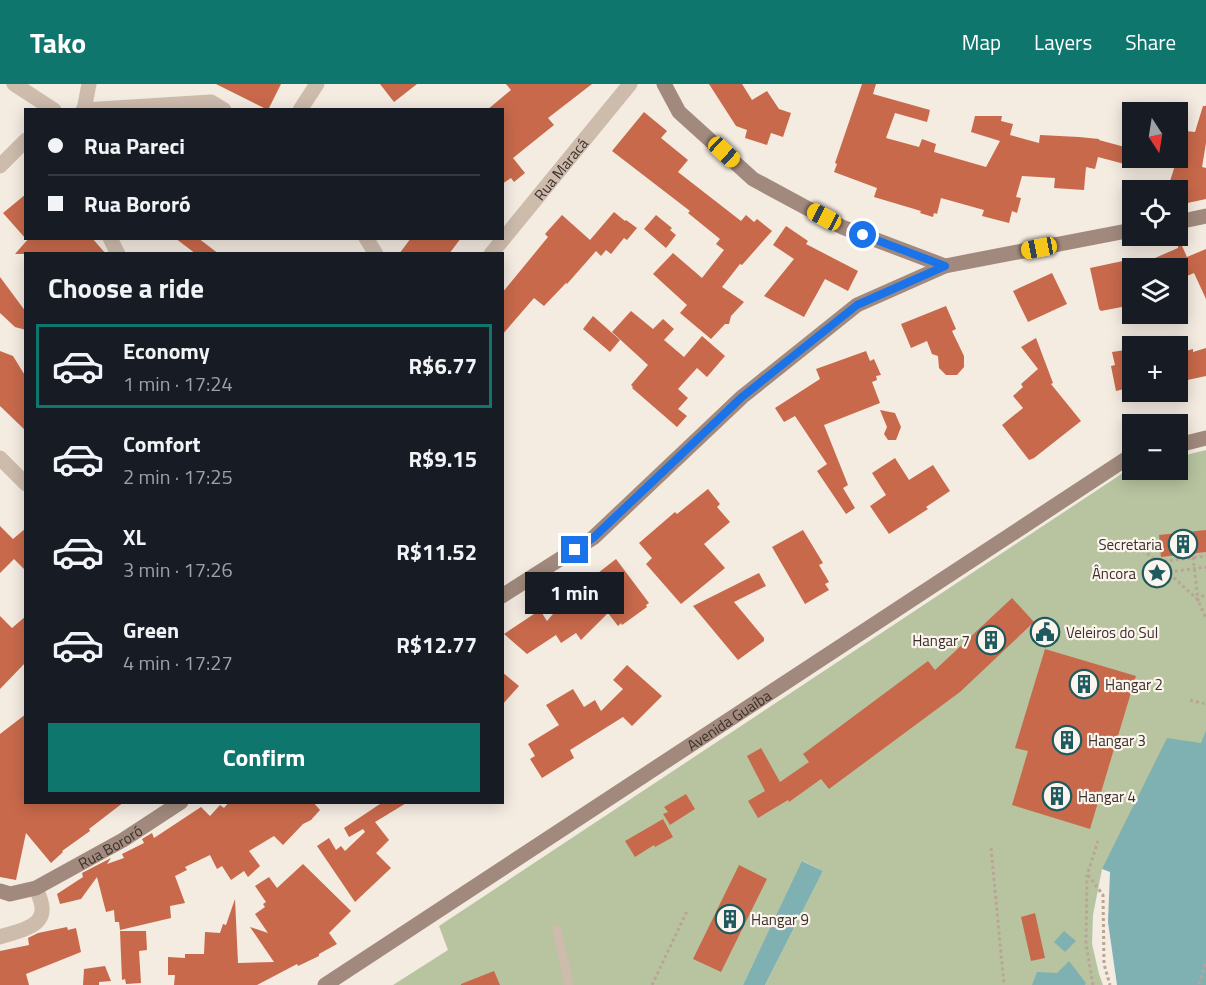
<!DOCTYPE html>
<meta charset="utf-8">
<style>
body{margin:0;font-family:"Titillium Web",sans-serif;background:#20242c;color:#f1f3f6;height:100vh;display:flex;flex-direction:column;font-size:22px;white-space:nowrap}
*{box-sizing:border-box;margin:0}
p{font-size:20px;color:#9ea1a6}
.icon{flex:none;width:33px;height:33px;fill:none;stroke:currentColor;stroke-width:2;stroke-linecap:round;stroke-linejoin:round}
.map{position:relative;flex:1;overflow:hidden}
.sheet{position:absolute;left:24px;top:168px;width:480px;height:552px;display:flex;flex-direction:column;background:#171b24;border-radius:0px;box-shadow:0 3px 15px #0003}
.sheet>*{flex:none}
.hud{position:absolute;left:24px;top:24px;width:480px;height:132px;border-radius:0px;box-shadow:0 3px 15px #0003;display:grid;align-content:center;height:132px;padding:0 24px;background:#171b24}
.needle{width:39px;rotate:168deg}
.buttons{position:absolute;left:1122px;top:18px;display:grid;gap:12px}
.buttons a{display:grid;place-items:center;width:66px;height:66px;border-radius:0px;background:#171b24;box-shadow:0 3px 15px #0003;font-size:30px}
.end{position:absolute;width:27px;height:27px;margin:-14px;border:8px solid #1a73e8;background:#fff;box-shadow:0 0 0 3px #fff}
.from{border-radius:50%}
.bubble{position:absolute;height:42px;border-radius:0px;background:#171b24;box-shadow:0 3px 15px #0003;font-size:20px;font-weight:700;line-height:42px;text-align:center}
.car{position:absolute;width:18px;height:36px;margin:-18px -9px;border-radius:8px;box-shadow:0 0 4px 2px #0007;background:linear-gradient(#f5c518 24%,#345 0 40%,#f5c518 0 76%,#345 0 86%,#f5c518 0)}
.hud b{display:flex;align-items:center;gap:21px;height:57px;font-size:22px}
.hud b+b{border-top:2px solid #363941}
.hud i{width:15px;height:15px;background:#f1f3f6}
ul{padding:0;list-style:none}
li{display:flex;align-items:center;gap:18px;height:84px;margin:0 12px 9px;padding:0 12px;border:3px solid transparent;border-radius:0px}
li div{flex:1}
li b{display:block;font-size:22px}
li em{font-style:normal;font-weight:700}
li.active{border-color:#0f766e}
li>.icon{width:54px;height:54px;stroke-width:1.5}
h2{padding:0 24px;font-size:27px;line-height:72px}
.button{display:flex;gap:12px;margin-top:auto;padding:12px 24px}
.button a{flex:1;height:69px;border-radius:0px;background:#0f766e;color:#fff;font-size:24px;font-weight:700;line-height:69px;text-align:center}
header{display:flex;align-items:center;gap:36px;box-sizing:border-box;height:84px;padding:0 30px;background:#0f766e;color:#fff}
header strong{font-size:28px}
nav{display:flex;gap:33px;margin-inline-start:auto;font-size:21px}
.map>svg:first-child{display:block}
</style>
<header>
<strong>Tako</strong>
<nav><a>Map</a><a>Layers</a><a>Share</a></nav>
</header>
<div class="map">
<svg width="1206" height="901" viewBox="0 0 1206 901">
<rect width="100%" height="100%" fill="#f4ebe1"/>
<path fill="#b8c4a0" d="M1206 366V646L1202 660 1102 785 1093 831 1092 860 1099 890 1103 901H765L823 787 803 777 743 901H393L448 866 439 842 1132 383V386H1178V373Z"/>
<path fill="#7fb0b2" d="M1206 646V901H1103L1099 890 1092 860 1093 831 1102 785 1167 654 1201 659Z
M802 777 823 787 765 901H743Z
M1064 847 1076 857 1065 868 1054 858Z
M1069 877 1086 899 1085 901H1032L1037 888 1057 889Z"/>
<path fill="#f4ebe1" d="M1102 785 1110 788 1108 838 1117 901H1103L1099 890 1092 860 1093 831Z"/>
<path fill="#c8694b" d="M216 0H281L268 26Z
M380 0H417L394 18Z
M506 0H592L548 34 554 41 513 74 525 89 514 98 511 94 502 100V26H487L511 6Z
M709 0H742L752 16 767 7 779 25 791 29 783 53 771 49 767 61 745 54 747 46 736 42Z
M862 0H876L873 10 930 26 927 38 895 29 886 54 919 63 922 55 936 60 934 68 986 83 1000 57 971 48 975 32H1002L1001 37 1013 40 1010 51 1039 59 1040 51 1079 53 1099 55V56L1132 65V82L1098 73 1095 85 1086 83 1084 106 1054 104 1055 94 1022 92 1016 113 1021 114 1017 129 1012 127 1009 139 982 132 984 126 941 114 937 130 934 129 933 133 920 129 921 127 874 113 877 104 834 88 837 80 835 79Z
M1203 22H1206V59L1202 83 1206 84V115L1178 121V99L1170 97 1186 47 1195 48Z
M644 28 667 47 661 54 688 76 678 88 741 137 746 131 754 138 757 135 772 147 742 181 740 180 722 203 744 218 731 232 729 240H725L711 255 680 229 687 221 653 190 673 169 702 194 724 166 716 160 720 155 688 129 690 127 612 67Z
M26 110V155L3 129Z
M614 128 625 137 626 136 637 144 627 156 624 154 611 170 606 166 601 172 596 167 567 200 566 199 544 222 534 214 502 251V209L548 153 545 150 562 131 590 156Z
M656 131 672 144 670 146 676 151 666 164 644 145Z
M786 142 808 157 806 160 858 187 848 207 825 195 804 233 764 212 794 175 773 161Z
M1178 153 1187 173 1206 165V215L1194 189 1178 196V184H1132V221L1101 227 1099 225 1090 184 1132 175V184L1178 164Z
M29 154H92L106 170H15Z
M175 154H198L219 170H196Z
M411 154H461L449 170H399Z
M1052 189 1067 220 1028 238 1013 207Z
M0 193 26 228V246L15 243 0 229Z
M946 222 956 245 952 247 964 272V283L957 291H946L939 284 938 272 932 270 927 257 911 264 901 240Z
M631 227 653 245 663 235 674 245 664 256 684 273 702 252 725 272 707 293 697 284 678 305 688 314 678 325 687 332 677 343 632 304 633 303 631 301 648 281 612 248Z
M593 232 620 256 610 268 583 245Z
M1036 254 1053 299 1051 300 1081 337 1034 374 1029 376 1002 341 1023 324 1013 312 1023 303 1021 300 1038 285 1021 263Z
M1206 264V292L1178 298V269L1193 265V268Z
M1132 265V303L1116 307 1111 282 1115 281 1112 268Z
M0 267 13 272 26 293V347L0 322Z
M866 267 870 277 874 275 881 291 876 292 877 296 872 298 880 319 824 341 848 401 843 404 855 424 846 430 817 387 827 380 795 332 784 338 775 324 820 295 816 285Z
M880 326 895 329 901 343 896 356H888L884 350 887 343Z
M895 374 909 396 933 381 950 407 926 423 928 425 889 450 870 422 886 411 872 389Z
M708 405 720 420 717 423 730 438 704 460 725 484 681 520 646 480 652 474 639 459 675 428 677 430Z
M0 442 13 455 26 444V487L14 475 0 489Z
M803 446 823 479 819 481 829 498 825 500 829 506 805 520 772 463Z
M1206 446V468L1161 473 1159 451Z
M616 475 649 519 646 521 647 523 622 541 621 539 618 542 608 529 581 556 576 549 561 559 556 551 527 570 504 550 540 526 547 537 569 511 601 493 598 489Z
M759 489 766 502 734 518 764 554V557L738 576 693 522Z
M1012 514 1034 538 960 608 829 705 821 695 789 718 788 716 758 734 748 717 765 707 747 672 761 664 780 698 809 678 803 670 928 577 935 586Z
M0 532 12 544 26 532V578L0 605Z
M1045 565 1136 592 1090 745 1012 721 1028 667 1015 664Z
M627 581 662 612 632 642 623 633 570 666 574 674 542 694 530 675 535 672 528 660 559 641 546 621 573 605 584 623 595 616 601 627 623 605 613 596Z
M502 588 519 602 502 621Z
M26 630V718H124L89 745 90 747 62 767 63 768 51 779 26 749 16 796 0 793V650Z
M686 710 695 725 670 741 663 730 668 728 664 723Z
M229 718H313L320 726 311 736 303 740 283 761 274 752 249 767 260 782 248 793 244 787 231 796 222 782 217 785 210 771 185 783 187 786 175 792 185 819 170 822 171 834 120 846 119 838H115L114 826 106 828 97 793 81 815 60 820 57 810 83 793 82 789 111 774 107 780 124 774 122 770 144 759 142 755 152 749 154 754 201 723 210 732 220 721 224 724Z
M383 718H408L375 738 389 756 376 769 391 784 355 818 317 762 329 754 336 766 341 762 345 767 365 748 363 745 349 753 344 744Z
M663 735 673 753 655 763 654 761 635 773 625 757Z
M303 780 351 827 329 849 337 860 319 870V872L298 882 297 880 257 901H174L175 891H168V873L185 874V870H204L205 848 220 849 223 840 226 841 235 815 238 879 274 878 250 843 268 849 255 830 265 823 263 820 266 818 255 802 269 793 277 804Z
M739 781 767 795 721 888 693 875Z
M1035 829 1045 874 1031 877 1021 833Z
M67 843 68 846 76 844 81 868 26 890 29 901H0V867L29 861 28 854 38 849Z
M120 847H146L147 866 139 867 141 899 126 900 125 895 122 896Z
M105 882 111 897 99 898V901H83L84 885Z
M494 887 500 901H461V900Z"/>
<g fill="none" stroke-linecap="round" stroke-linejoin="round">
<path stroke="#b9a596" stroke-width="3" stroke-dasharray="3 3" stroke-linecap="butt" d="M1143 465 1198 516 1206 535
M1193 473 1198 516 1206 509
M1158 478 1206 472
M1169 488 1206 483
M1190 616 1206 620
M991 764 1004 901
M1088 791 1103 811 1104 880 1110 901
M1199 900 1206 877
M652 901 687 827
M1093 901 1086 860 1087 791 1098 757"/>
<path stroke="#cdbbac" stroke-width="9" d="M557 846 569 901"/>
<g stroke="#cdbbac" stroke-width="15">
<path d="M14 0 54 26"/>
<path d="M83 26 211 18 224 26"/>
<path d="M84 26 89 0"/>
<path d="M300 26 317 0"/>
<path d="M0 82 26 56"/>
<path d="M110 154 118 170"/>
<path d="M366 154 376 170"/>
<path id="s1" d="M491 170 630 0"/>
<path d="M0 374 26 400"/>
<path d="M0 853C14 848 44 844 42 824 42 817 38 810 36 804"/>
</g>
<g stroke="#a18a7d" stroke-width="15">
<path d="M664 0 679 28 753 95 842 143 945 182"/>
<path d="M1178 138 1206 132"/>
<path d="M1178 361 1206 354"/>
<path d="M502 512 593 454 742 313 857 221 945 182 1132 146"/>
<path id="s2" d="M0 807 10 810 36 804 123 756 181 718"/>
<path id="s3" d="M325 901 1132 371"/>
</g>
</g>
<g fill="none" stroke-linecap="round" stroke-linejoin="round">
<path stroke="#1a73e8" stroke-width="8" d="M575 466 593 454 742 313 857 221 945 182 863 151"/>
</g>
<defs>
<g id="building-ring" transform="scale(1.5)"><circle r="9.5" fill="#fbf5ee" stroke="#1f5a5e" stroke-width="1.5"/><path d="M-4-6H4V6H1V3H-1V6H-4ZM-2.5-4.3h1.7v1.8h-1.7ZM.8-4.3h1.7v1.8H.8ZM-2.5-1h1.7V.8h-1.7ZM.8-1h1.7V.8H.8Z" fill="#1f5a5e"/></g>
<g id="sight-ring" transform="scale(1.5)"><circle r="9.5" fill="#fbf5ee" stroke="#1f5a5e" stroke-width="1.5"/><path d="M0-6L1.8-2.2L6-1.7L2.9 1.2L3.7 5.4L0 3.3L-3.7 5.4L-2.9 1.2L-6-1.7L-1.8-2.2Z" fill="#1f5a5e"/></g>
<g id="civic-ring" transform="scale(1.5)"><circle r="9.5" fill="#fbf5ee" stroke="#1f5a5e" stroke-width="1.5"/><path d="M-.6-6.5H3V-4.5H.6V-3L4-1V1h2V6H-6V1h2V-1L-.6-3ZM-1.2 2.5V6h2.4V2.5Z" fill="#1f5a5e"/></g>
</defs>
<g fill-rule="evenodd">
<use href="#building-ring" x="1183" y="460"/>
<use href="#sight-ring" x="1157" y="489"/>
<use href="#civic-ring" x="1045" y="548"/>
<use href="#building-ring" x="991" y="556"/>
<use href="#building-ring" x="1084" y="600"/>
<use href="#building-ring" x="1067" y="656"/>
<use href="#building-ring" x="1057" y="712"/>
<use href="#building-ring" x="730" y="835"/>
</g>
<g text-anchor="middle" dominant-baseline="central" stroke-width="4.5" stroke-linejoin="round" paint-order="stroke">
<g font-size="15" fill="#3b302b" stroke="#fbf5ee">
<text stroke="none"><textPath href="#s1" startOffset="110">Rua Maracá</textPath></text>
<text stroke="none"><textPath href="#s3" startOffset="483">Avenida Guaíba</textPath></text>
<text stroke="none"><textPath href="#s2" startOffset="122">Rua Bororó</textPath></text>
</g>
<g font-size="15" fill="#3b302b" stroke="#fbf5ee" text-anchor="start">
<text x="1162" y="460" text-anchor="end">Secretaria</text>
<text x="1136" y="489" text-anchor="end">Âncora</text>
<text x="1066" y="548">Veleiros do Sul</text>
<text x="970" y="556" text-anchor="end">Hangar 7</text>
<text x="1105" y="600">Hangar 2</text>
<text x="1088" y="656">Hangar 3</text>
<text x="1078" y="712">Hangar 4</text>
<text x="751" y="835">Hangar 9</text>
</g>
</g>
</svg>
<div class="buttons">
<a><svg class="needle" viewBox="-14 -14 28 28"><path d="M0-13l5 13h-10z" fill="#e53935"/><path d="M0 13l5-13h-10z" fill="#9ea1a6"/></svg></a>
<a><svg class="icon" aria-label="locate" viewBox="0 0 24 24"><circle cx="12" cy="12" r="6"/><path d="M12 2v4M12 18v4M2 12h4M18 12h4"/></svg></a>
<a><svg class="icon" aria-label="layers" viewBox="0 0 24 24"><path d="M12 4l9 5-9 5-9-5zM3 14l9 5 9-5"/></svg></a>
<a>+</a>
<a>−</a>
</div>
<i class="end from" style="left:863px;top:151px"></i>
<i class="end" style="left:575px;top:466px"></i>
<div class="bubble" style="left:525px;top:488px;width:99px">1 min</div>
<i class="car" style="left:724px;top:68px;rotate:133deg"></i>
<i class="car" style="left:824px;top:133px;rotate:298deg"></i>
<i class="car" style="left:1039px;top:164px;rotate:259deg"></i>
<div class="hud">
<b><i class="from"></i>Rua Pareci</b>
<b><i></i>Rua Bororó</b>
</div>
<section class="sheet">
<h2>Choose a ride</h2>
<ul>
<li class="active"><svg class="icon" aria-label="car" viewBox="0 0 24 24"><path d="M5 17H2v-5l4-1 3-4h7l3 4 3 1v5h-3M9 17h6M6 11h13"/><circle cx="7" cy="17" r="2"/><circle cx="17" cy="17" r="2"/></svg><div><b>Economy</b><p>1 min · 17:24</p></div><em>R$6.77</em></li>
<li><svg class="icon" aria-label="car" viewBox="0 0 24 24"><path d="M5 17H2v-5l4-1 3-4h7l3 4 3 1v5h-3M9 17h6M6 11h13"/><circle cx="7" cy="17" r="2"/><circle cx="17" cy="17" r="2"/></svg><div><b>Comfort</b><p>2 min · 17:25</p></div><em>R$9.15</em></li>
<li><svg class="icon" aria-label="car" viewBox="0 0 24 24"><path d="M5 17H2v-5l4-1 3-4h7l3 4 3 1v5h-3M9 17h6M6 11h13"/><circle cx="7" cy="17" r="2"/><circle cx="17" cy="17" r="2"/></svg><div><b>XL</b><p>3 min · 17:26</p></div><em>R$11.52</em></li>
<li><svg class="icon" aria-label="car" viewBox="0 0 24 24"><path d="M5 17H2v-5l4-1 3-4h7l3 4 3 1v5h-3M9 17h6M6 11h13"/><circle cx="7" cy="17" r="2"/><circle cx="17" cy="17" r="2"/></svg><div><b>Green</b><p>4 min · 17:27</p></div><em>R$12.77</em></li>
</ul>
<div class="button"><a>Confirm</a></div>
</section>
</div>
